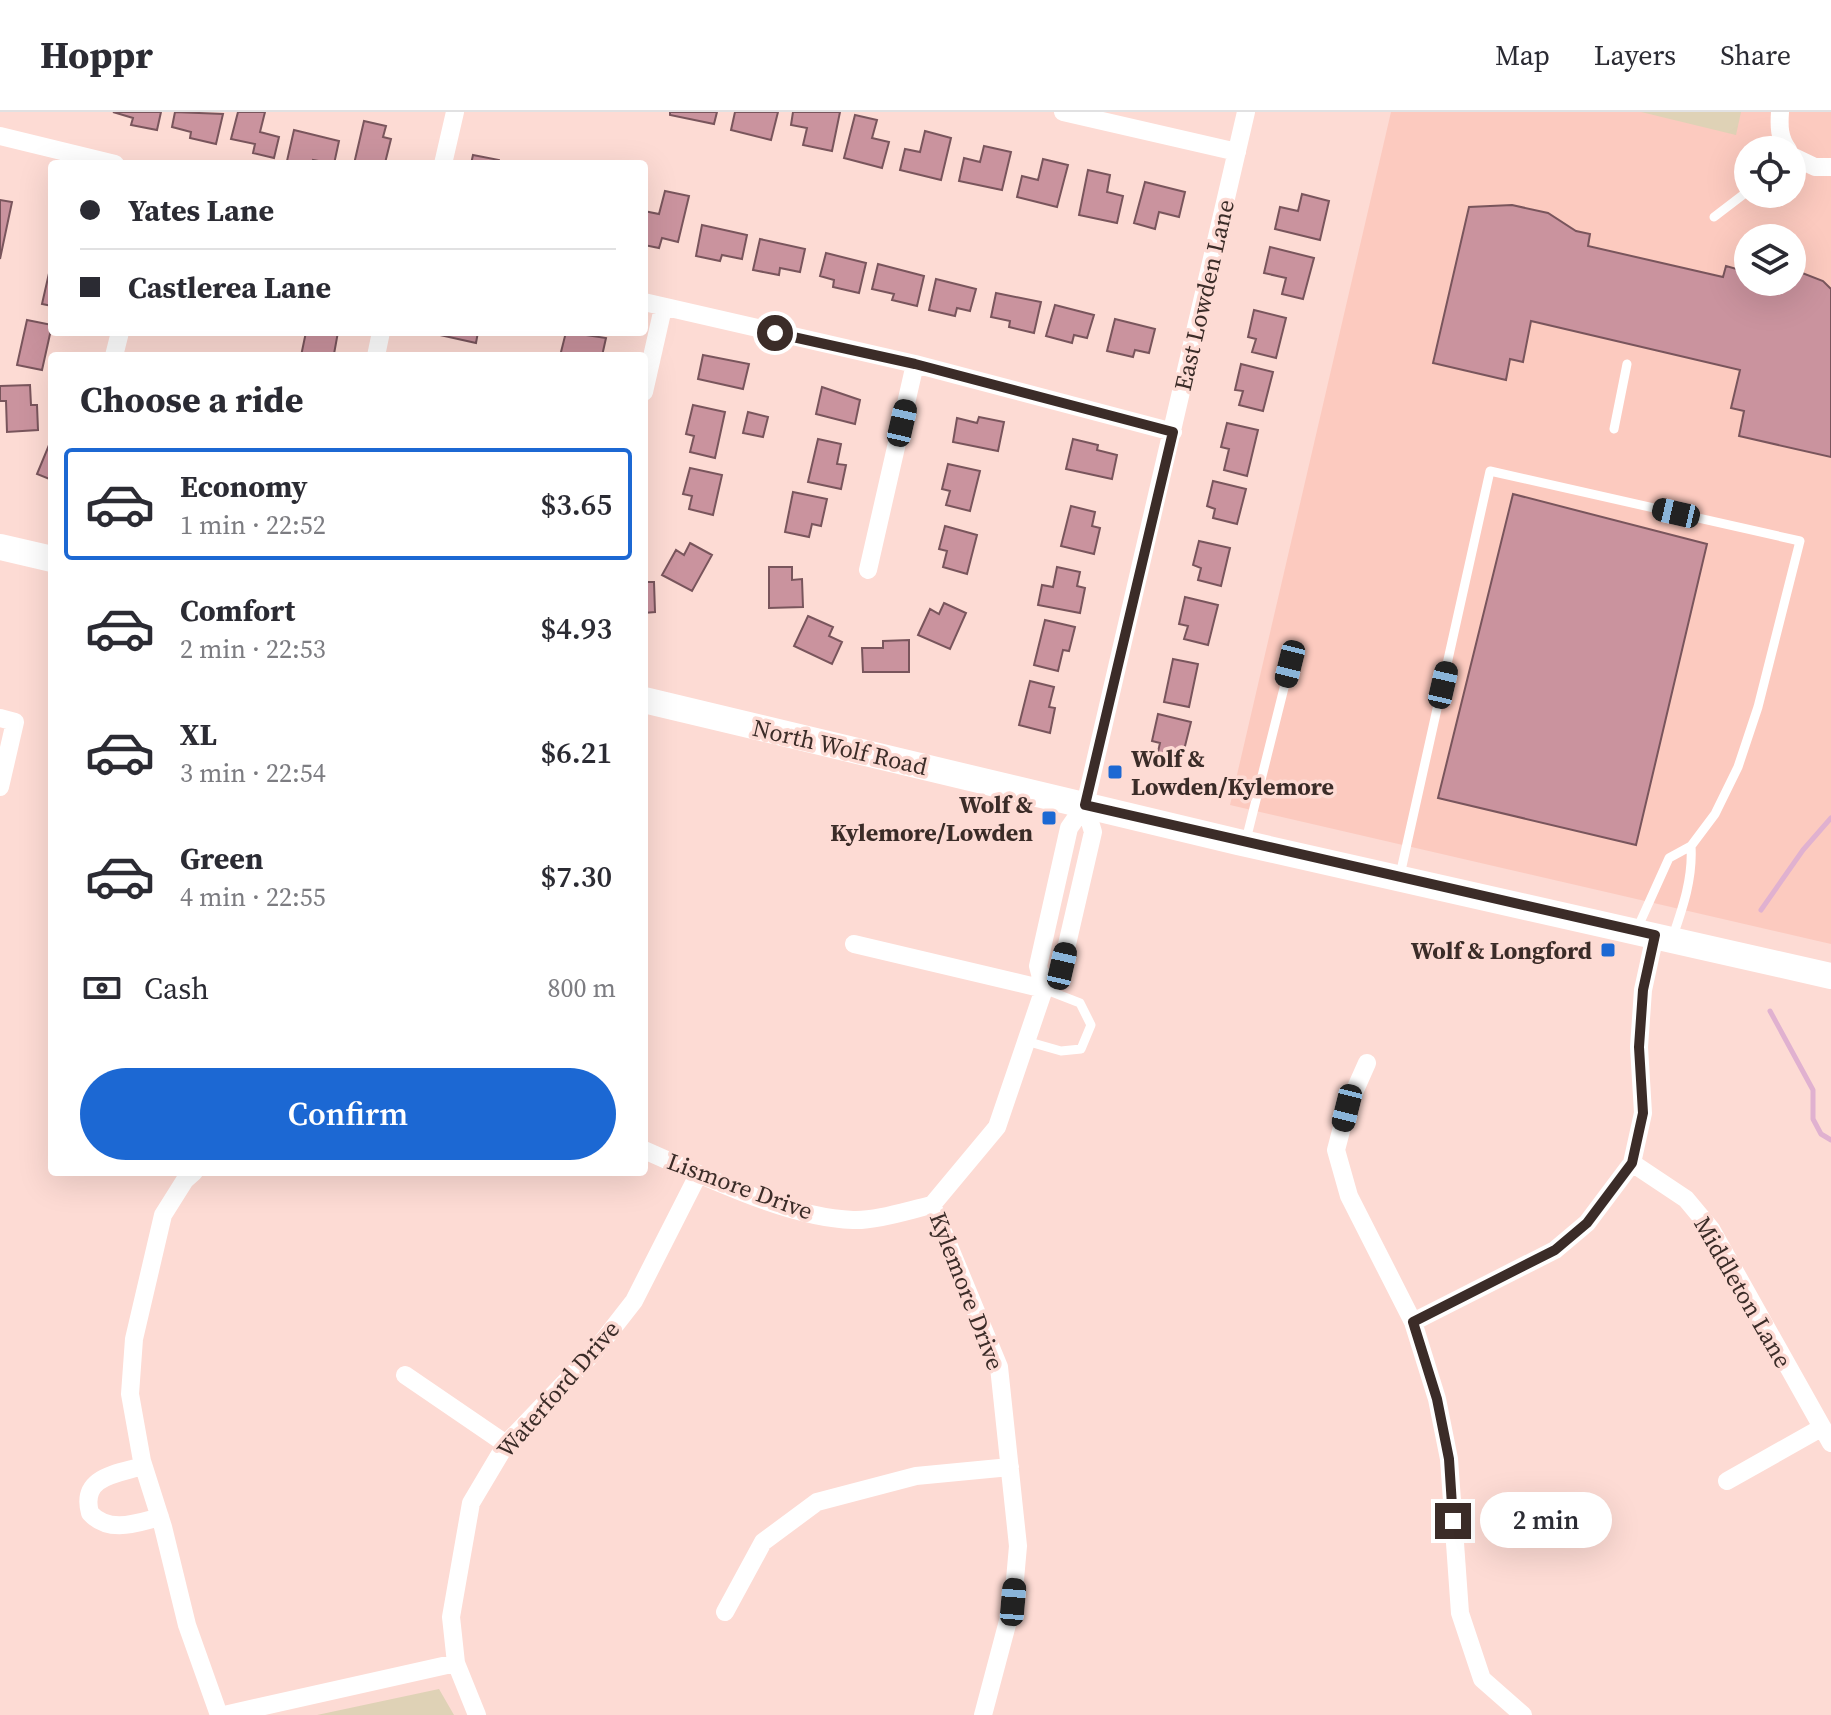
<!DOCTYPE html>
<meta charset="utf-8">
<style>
body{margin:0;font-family:"Source Serif 4",serif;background:#f2f2f3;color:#2b2b33;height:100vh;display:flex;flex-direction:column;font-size:30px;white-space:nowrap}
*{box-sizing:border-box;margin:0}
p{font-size:26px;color:#7c7c81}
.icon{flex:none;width:44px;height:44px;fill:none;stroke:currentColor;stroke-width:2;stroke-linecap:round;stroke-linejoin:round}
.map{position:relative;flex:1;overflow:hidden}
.details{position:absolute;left:48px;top:240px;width:600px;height:824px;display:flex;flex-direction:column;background:#fff;border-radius:8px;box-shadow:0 8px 32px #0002}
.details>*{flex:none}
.guide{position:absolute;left:48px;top:48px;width:600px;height:176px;border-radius:8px;box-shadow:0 8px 32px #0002;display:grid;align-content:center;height:176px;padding:0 32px;background:#fff}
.fabs{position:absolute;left:1734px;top:24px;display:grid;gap:16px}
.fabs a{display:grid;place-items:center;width:72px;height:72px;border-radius:50%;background:#fff;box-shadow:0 8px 32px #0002;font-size:40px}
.end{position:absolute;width:36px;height:36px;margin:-18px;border:10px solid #3b2c28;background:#fff;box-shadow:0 0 0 4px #fff}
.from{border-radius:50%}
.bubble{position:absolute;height:56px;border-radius:28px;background:#fff;box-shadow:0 8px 32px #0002;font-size:26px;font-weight:600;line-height:56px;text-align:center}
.car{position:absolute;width:24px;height:48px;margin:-24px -12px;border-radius:10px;box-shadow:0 0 6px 2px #0007;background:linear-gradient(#222 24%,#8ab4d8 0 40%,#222 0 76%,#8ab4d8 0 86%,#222 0)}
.guide b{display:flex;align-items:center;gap:28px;height:76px;font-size:30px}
.guide b+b{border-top:2px solid #e1e1e2}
.guide i{width:20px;height:20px;background:#2b2b33}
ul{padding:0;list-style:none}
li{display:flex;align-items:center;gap:24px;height:112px;margin:0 16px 12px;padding:0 16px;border:4px solid transparent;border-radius:8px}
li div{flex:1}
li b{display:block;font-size:30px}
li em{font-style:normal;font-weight:600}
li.selected{border-color:#1c68d3}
li>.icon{width:72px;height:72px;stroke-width:1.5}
h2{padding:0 32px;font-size:36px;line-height:96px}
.pay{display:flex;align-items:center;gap:20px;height:88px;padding:0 32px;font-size:30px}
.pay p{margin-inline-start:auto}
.primary-button{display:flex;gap:16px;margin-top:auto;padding:16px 32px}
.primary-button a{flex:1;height:92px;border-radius:48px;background:#1c68d3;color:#fff;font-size:32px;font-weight:600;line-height:92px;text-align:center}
header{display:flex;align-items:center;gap:48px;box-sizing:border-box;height:112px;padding:0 40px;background:#fff;border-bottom:2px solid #e1e1e2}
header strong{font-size:38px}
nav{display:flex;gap:44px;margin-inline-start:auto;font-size:28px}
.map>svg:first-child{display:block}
</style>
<header>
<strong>Hoppr</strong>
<nav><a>Map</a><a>Layers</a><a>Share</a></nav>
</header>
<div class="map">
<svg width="1831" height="1603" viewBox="0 0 1831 1603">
<rect width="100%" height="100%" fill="#fddbd4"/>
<path fill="#fccabf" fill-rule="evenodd" d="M1391 0H1831V832L1230 693ZM1748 38H1792V82H1748ZM1748 126H1792V170H1748Z"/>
<path fill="#dfd2b6" d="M1641 0H1741L1736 23Z
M439 1577 454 1603H317Z"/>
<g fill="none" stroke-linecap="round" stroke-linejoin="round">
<path stroke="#e0b1d0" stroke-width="5" d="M1761 798 1803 738 1831 706
M1770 899 1813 978V1007L1821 1022 1831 1028"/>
</g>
<path fill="#ca939e" stroke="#79555c" stroke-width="2" d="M113 0H161L157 18 131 13 133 6Z
M175 0 223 2 216 32 190 26 191 20 172 15Z
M238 0H265L260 20 279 25 274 46 253 41 255 32 231 27Z
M670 0H717L714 12 670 3Z
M735 0H778L771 28 731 18Z
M793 0H840L832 39 803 33 807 16 791 13Z
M855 3 877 8 872 26 889 30 882 56 844 46Z
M364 9 386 14 383 25 391 27 385 51 354 52Z
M294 18 339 29 334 52 313 48 312 52 287 49Z
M925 19 951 26 941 68 900 58 905 37 920 40Z
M984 34 1011 40 1002 78 959 69 964 46 980 50Z
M473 43 499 48V52H471Z
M1043 47 1068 53 1057 95 1017 85 1022 64 1038 68Z
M1088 58 1110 63 1107 80 1123 84 1117 111 1079 103Z
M1145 70 1185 80 1179 105 1159 100 1155 117 1134 111Z
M665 79 689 84 678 130 662 126 659 136 644 133V99L659 102Z
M1302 82 1329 89 1320 128 1275 117 1280 95 1298 99Z
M0 88 12 90 0 147Z
M1512 93 1548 101 1576 119 1590 122 1588 134 1723 165 1726 154 1740 158 1748 157V170H1792V157L1823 169 1831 177V345L1739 324 1744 299 1731 296 1740 258 1531 209 1523 250 1510 247 1506 268 1433 251 1469 95Z
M702 113 747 123 742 147 722 143 720 149 696 144Z
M760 127 805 137 800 160 780 156 779 163 753 158Z
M1270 135 1314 146 1303 187 1282 182 1286 166 1264 161Z
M826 141 866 151 859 181 833 175 834 168 820 164Z
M52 148V194L42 192Z
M878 152 924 164 917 194 892 188 894 182 872 177Z
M936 167 976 177 970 199 957 196 955 204 929 198Z
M996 181 1041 190 1034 221 1009 215 1010 209 991 205Z
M1055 193 1094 203 1087 226 1074 223 1072 231 1046 224Z
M1254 198 1286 206 1276 246 1252 240 1256 227 1248 225Z
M1115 207 1155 217 1149 241 1135 238 1133 245 1107 239Z
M27 208 52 213 42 258 17 253Z
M306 220H338L334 242 301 244Z
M441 220H478L476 231 440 223Z
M566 220 606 226 602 244H560Z
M703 243 749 252 743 277 698 267Z
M1241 252 1273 260 1263 299 1239 293 1243 279 1235 278Z
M30 273 31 293H37L38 318 7 320 6 289H0V274Z
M822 275 860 288 855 312 816 302Z
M693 293 725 300 715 346 690 340 694 324 686 322Z
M748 300 768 305 763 325 743 321Z
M979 305 1004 310 998 339 953 330 957 306 977 311Z
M1227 311 1258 318 1247 364 1224 358 1229 337 1221 335Z
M818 327 841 332 837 352 846 353 841 377 808 370Z
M1073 327 1098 333 1097 338 1117 343 1112 367 1066 357Z
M49 333 52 334V368L37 362Z
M948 352 980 359 970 399 946 393 950 379 942 377Z
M690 356 722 363 713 403 689 397 692 384 683 382Z
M1213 369 1246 377 1237 412 1213 406 1215 397 1207 394Z
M793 380 827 387 821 414 812 412 809 425 785 420Z
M1513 382 1707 432 1636 733 1438 686Z
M1071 394 1095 400 1092 414 1100 416 1094 442 1061 434Z
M945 414 977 423 967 462 943 455 947 439 939 437Z
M1199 429 1230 436 1221 474 1198 468 1201 456 1193 453Z
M690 431 712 443 692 479 662 463 676 438 684 443Z
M769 455H792V468L802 467 803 495 769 496Z
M1057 455 1080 460 1077 474 1085 476 1080 501 1038 493 1042 473 1053 475Z
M644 470H654L655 500 644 501Z
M1185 485 1218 493 1208 533 1184 527 1188 514 1179 512Z
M944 491 966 501 950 537 918 523 930 497 939 502Z
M808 504 833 515 829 524 842 530 832 552 794 534Z
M1045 508 1075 515 1069 539 1063 538 1058 559 1034 553Z
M909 528V560H863L862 536H883V529Z
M1173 547 1198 552 1189 595 1164 590Z
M1030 569 1054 575 1049 595 1055 596 1050 621 1019 613Z
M1158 602 1191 610 1181 650 1157 644 1160 631 1152 629Z"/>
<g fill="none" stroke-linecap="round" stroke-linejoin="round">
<path stroke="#fff" stroke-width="9" d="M1714 105 1748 79
M1614 317 1627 252
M1246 728 1290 552
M1400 763 1490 359 1800 429 1758 595 1738 655 1715 702 1691 734 1669 746 1637 817
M1673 824C1683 795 1693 766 1691 734
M1026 929 1061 939 1081 937 1091 913 1080 891 1044 877"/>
<path stroke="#fff" stroke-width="18" d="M1063 0 1237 40
M1780 0C1779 14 1779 26 1788 38
M0 24 115 52
M1792 44 1815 55H1831
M443 52 455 0
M644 190 915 252 1173 320
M114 244 120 220
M376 244 381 220
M644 280 663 196
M868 458 915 252
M0 606 15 610 0 675
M854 832 1044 877
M1044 877 1038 854 1069 716 1085 693 1246 0
M1367 951 1347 996 1336 1038 1349 1084 1413 1210 1437 1287 1449 1347 1460 1501 1482 1567 1523 1603
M644 1038C704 1064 788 1106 853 1108 876 1109 909 1098 932 1093
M1632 1051 1686 1087 1711 1117 1831 1331
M194 1060 185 1068 163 1103 134 1227 130 1282 142 1349 163 1415 187 1513 219 1603
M1413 1210 1555 1138 1587 1111 1632 1051 1643 1001 1639 935 1643 878 1655 823
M405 1263 506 1332
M143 1354C117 1362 80 1364 90 1401 109 1422 137 1411 160 1405
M1727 1369 1821 1316
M725 1500 763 1430 817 1390 916 1364 1010 1355
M224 1603 456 1551
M477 1603 456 1551 451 1505 471 1391 506 1332 595 1239 634 1189 698 1063
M983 1603 1013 1490 1018 1434 999 1255 932 1093 997 1015 1044 877 1062 854 1093 720 1085 693"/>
<path stroke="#fff" stroke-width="26" d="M0 435 52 447
M644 588 1238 730 1831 864"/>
</g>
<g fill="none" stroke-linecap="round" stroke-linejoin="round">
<path stroke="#3b2c28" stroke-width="10" d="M775 221 915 252 1173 320 1085 693 1655 823 1643 878 1639 935 1643 1001 1632 1051 1587 1111 1555 1138 1413 1210 1437 1287 1449 1347 1453 1409"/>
</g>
<g fill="#1c68d3" stroke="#fddbd4" stroke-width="3">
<rect x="1107" y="652" width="16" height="16" rx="4"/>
<rect x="1041" y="698" width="16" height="16" rx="4"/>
<rect x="1600" y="830" width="16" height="16" rx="4"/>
</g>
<g text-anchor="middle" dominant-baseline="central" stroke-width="7" stroke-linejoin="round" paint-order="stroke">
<g font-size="24" fill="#3b2c28" stroke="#fddbd4">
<text transform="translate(1204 183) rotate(-77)">East Lowden Lane</text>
<text transform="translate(840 635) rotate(13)">North Wolf Road</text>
<text transform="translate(740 1074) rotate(20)">Lismore Drive</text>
<text transform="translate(967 1179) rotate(69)">Kylemore Drive</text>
<text transform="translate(1743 1180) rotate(60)">Middleton Lane</text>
<text transform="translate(558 1277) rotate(-49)">Waterford Drive</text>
</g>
<g font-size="24" font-weight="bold" fill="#3b2c28" stroke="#fddbd4" text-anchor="end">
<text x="1131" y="646" text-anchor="start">Wolf &amp;<tspan x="1131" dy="28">Lowden/Kylemore</tspan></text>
<text x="1033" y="692">Wolf &amp;<tspan x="1033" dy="28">Kylemore/Lowden</tspan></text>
<text x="1592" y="838">Wolf &amp; Longford</text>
</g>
</g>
</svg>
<div class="fabs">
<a><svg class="icon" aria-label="locate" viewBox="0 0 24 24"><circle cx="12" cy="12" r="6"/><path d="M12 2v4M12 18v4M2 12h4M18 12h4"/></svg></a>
<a><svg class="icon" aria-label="layers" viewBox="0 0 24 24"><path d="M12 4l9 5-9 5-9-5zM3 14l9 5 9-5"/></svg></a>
</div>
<i class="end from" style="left:775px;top:221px"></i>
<i class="end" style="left:1453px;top:1409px"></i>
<div class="bubble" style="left:1480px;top:1380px;width:132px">2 min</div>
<i class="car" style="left:902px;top:311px;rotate:13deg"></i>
<i class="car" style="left:1676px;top:401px;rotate:283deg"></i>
<i class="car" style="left:1290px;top:552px;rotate:194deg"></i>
<i class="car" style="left:1443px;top:573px;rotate:13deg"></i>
<i class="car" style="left:1062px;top:854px;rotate:13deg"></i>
<i class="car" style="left:1347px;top:996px;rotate:194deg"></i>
<i class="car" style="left:1013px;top:1490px;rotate:5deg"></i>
<div class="guide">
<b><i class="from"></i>Yates Lane</b>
<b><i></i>Castlerea Lane</b>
</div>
<section class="details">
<h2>Choose a ride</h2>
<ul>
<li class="selected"><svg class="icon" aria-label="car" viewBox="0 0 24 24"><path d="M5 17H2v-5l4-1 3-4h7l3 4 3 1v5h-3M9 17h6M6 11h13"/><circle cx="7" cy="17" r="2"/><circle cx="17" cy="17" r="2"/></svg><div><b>Economy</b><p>1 min · 22:52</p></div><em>$3.65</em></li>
<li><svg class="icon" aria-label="car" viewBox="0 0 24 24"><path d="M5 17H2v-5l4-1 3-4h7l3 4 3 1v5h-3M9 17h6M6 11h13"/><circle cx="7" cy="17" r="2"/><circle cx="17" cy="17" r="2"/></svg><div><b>Comfort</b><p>2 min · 22:53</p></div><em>$4.93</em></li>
<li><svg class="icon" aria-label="car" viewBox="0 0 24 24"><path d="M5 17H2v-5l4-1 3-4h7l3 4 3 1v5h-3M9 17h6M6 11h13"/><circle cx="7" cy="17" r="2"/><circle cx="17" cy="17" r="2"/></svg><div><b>XL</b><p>3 min · 22:54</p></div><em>$6.21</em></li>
<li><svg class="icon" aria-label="car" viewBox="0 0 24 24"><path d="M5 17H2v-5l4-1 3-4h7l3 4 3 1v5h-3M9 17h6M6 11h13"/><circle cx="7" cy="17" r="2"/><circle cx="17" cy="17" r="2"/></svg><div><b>Green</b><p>4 min · 22:55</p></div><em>$7.30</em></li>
</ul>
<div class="pay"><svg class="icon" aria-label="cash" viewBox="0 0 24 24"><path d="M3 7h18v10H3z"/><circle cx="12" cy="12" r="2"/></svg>Cash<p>800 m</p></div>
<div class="primary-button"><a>Confirm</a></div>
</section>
</div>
